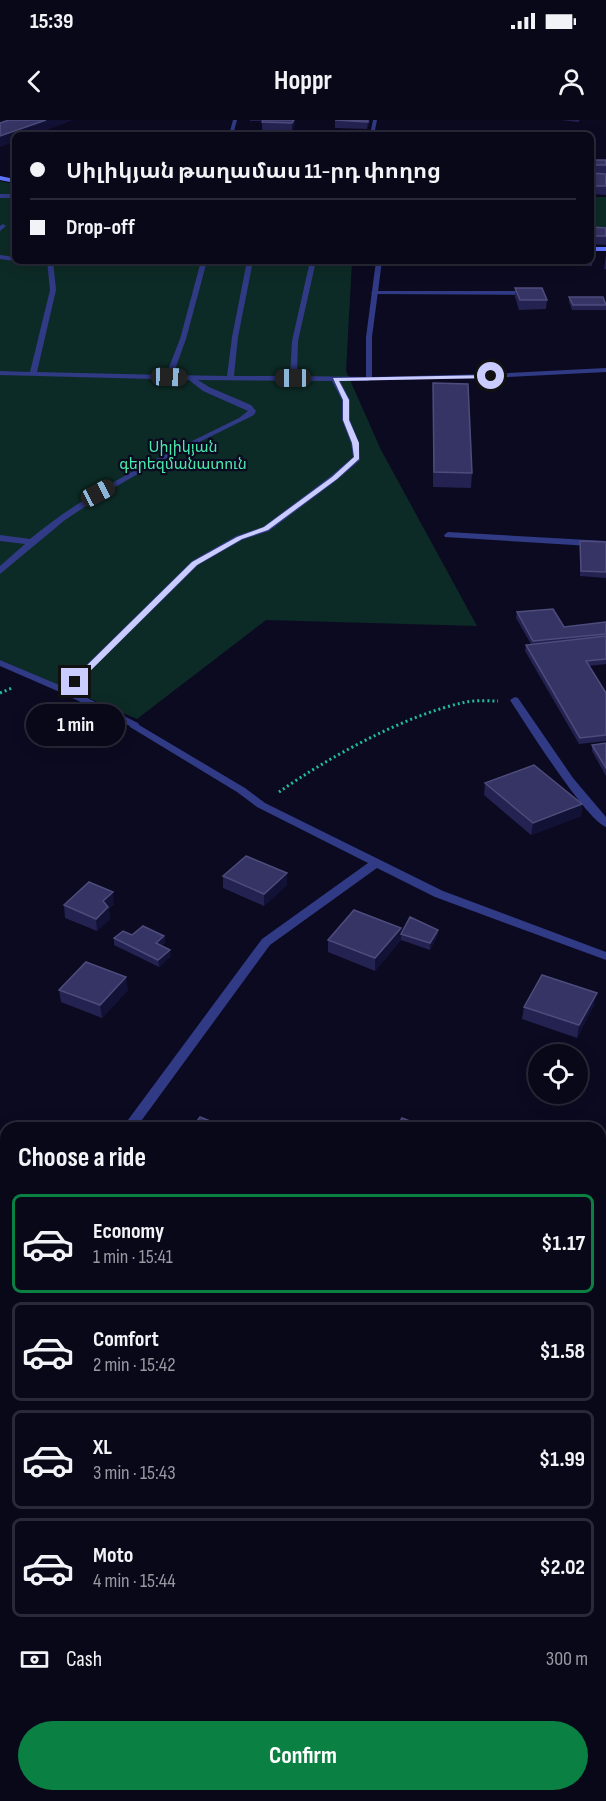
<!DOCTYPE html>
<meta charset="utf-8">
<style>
body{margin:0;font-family:"Sofia Sans Condensed","Noto Sans Armenian",sans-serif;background:#112;color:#f1f3f6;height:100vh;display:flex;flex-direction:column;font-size:22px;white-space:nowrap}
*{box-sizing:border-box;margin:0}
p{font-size:20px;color:#989aa2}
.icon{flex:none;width:33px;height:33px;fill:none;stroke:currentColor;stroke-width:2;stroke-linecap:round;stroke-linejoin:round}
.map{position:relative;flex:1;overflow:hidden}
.sheet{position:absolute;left:0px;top:1002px;width:606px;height:680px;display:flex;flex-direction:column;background:#080819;border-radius:18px 18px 0 0;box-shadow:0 3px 15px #0003,0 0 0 2px #292938}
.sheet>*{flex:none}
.top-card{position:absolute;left:12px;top:12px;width:582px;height:132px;border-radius:9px;box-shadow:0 3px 15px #0003,0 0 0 2px #292938;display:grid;align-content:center;height:132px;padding:0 18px;background:#080819}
.controls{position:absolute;left:528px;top:924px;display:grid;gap:12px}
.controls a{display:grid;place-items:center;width:60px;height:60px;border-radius:50%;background:#080819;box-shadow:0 3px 15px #0003,0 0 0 2px #292938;font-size:30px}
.end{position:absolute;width:27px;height:27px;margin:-14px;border:8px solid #caccff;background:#111;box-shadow:0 0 0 3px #111}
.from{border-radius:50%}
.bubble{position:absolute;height:42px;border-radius:21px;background:#080819;box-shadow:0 3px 15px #0003,0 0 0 2px #292938;font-size:20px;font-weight:700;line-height:42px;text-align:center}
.car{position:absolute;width:18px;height:36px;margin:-18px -9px;border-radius:8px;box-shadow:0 0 4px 2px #0007;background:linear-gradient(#222 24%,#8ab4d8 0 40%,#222 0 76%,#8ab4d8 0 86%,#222 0)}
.top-card b{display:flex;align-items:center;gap:21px;height:57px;font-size:22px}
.top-card b+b{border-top:2px solid #292938}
.top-card i{width:15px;height:15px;background:#f1f3f6}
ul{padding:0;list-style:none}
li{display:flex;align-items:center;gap:18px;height:99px;margin:0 12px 9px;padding:0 6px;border:3px solid #292938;border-radius:9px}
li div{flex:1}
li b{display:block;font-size:22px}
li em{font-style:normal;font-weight:700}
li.selected{border-color:#0b8043}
li>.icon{width:54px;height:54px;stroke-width:1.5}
h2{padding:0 18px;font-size:27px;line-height:72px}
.pay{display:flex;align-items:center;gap:15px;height:66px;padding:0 18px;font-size:22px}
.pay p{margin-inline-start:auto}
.action{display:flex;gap:12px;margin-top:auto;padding:12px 18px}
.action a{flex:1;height:69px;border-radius:36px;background:#0b8043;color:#fff;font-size:24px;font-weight:700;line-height:69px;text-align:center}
.status{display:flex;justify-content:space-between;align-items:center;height:42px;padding:0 30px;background:#080819;direction:ltr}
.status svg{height:16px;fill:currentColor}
header{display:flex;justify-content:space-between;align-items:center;height:78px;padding:0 18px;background:#080819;font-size:27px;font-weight:700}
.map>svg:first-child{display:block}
</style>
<div class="status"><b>15:39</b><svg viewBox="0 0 49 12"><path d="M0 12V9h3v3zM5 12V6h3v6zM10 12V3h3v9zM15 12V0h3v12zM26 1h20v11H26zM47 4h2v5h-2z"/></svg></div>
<header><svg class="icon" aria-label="back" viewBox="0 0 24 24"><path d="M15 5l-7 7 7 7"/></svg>Hoppr<svg class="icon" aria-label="person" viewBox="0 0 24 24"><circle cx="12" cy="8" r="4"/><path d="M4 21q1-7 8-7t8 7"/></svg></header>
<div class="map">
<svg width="606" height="1681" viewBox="0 0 606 1681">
<rect width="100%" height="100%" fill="#0b0a21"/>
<path fill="#0d2b26" d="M0 61 15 64V141H352L346 251 381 330 477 506 266 500 137 599 0 540Z
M591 77H606V109L591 108Z"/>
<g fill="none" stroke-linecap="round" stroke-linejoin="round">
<path stroke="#21bd9b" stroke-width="3" stroke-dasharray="2 3" stroke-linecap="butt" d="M0 573 12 568
M279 672C329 637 405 595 466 582 476 580 488 581 498 581"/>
<path fill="#303a85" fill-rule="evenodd" d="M0 74H15V78H0Z
M3 104 6 106 0 111V106Z
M0 135 15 137V141L0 139Z
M47 141H53L56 170 37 252 166 255 180 219 201 141H207L186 219 173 255 227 256 232 217 247 141H253L238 217 234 256H290L292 221 310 141H316L298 221 297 256 368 257 372 259 368 261H340L350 280V300L359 323 360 340 337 360 269 411 242 420 198 445 71 570 138 603 139 605 134 608 62 573 0 546V540L64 567 192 441 236 416 263 407 331 356 353 337 351 323 342 300V280L332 261 198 260 209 267 251 285 256 291 254 295 157 343 110 370 65 400 0 454V446L25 424 0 421V415L30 419C93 367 166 334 239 298L248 291 203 271 189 260 0 255V251L30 252 50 170Z
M374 171H532L535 173 532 175 372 174 371 173Z
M448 412 606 421V427L445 417 444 415Z
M515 577 518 578 573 658 606 697V707C586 700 525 603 510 580Z"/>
<path fill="#303a85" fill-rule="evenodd" d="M233 0H237L233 15H229Z
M373 0H377L374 15H370Z
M376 141H382L372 217V257L491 254 606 248V252L491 258 366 260V217Z
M134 602 245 668 265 683 443 771 606 832V840L435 777 377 748 270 825 136 1008H122L262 819 368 743 257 687 237 672 130 607 129 605Z
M6 1169V1187L0 1190V1172Z
M606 1338V1368L600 1371V1340Z
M490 1676H510L508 1681H488Z"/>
<path fill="#6176ff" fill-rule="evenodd" d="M0 56 15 59V63L0 60Z
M591 127H606V131H591Z"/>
</g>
<path fill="#242251" d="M250 0H295V4L292 11 262 10V1H250Z
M335 0 370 2 367 9 335 8Z
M561 0H580L578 2Z
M591 40H606V53H591Z
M591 53 606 54V75L591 74Z
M591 107 606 108V125L591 124Z
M591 128 593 137 592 146 562 145 563 141H591Z
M606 135V149H604Z
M471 141H478V143H471Z
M484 141H509L508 143Z
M515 168 547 180 546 189 519 190 515 177Z
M569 177 606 184V190H572L569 182Z
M433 263 472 353 471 368 433 367Z
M580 421 606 422V458L580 456Z
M517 492 564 507 606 502V544L589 546 606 573V621L579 624 525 531 526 525 531 524 516 498Z
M606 623V656L592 631V625Z
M485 663 582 684 581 696 531 715 484 675Z
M287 753V765L264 786 223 768V756Z
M114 784 109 789 110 799 97 811 65 798 64 785Z
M401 808V820L375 851 328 832V820Z
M438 810 437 816 430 830 401 820V814Z
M132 815 164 816 165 823 161 825 171 836 159 847 114 825V818Z
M59 870H128L102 898 61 882Z
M594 885 577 918 522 899 524 887Z
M6 1341V1376L0 1373V1349Z
M6 1450V1491L0 1488V1461Z"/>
<path fill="#121136" d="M46 0H71V1L34 15H15V22L0 27V16Z
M294 0H295V4L292 11V3Z
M368 0H370V2L367 9Z
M582 684 581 696 531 715 533 703Z
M287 753V765L264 786V774Z
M113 772 114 784 109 789 110 799 97 811 96 799 103 781Z
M401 808V820L375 851V838Z
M438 810 437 816 430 830V823Z
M164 816 165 823 157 829 156 823Z
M170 830 171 836 159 847 158 840Z
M126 857 128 870 102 898 100 885Z
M597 873 594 885 577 918 579 905Z
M606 1124V1131L600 1144V1137Z"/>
<path fill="#353464" stroke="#4d4c7c" stroke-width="1.5" d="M9 0H46L0 16V3Z
M263 0H294L292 3 262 2Z
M335 0H368V2Z
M591 40H606V45H591Z
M591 53 606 54V66H591Z
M591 107 606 108V116H591Z
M591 128 594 129 593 138H591Z
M515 168H542L547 180H520Z
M569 177H603L606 185H573Z
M433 263 468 264 472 353 434 352Z
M580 421 606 422V452L581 451Z
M553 489 564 507 606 502V514L533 521 517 492Z
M606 516V539L586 541 606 573V615L580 618 526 525Z
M606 623V648L592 625Z
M534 645 582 684 533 703 485 663Z
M246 736 287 753 264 774 223 756Z
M89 762 113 772 103 781 108 787 96 799 64 785Z
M354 790 401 808 375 838 328 820Z
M410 797 438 810 430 823 401 814Z
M143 806 164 816 156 823 170 830 158 840 114 818 123 811 132 815Z
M86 842 126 857 100 885 59 870Z
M542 855 597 873 579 905 524 887Z
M200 997 228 1008H192Z
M402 998 428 1008H396Z
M600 1107 606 1109V1124L600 1137Z
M6 1341V1366L0 1363V1349Z
M6 1450V1481L0 1478V1461Z
M0 1667 6 1670V1676H18L31 1681H0Z
M600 1674 606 1677V1681H589L590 1676H600Z"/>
<path fill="#caccff" d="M491 255 493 258 339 261 349 280V300L359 323V339L337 359 268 410 242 419 197 445 77 564H72V560L192 442 237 417 264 407 332 357 354 337 352 323 343 300V280L333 258Z"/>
<g text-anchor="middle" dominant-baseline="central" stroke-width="4.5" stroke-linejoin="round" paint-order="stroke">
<g font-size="15" fill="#4aebaa" stroke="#0b0a21">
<text x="183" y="327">Սիլիկյան<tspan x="183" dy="17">գերեզմանատուն</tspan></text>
</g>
</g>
</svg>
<div class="controls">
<a><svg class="icon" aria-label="locate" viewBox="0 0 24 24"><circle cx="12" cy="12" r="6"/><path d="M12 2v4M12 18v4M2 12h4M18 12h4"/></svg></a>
</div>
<i class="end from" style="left:491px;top:256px"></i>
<i class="end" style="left:75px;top:562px"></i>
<div class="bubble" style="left:26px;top:584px;width:99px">1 min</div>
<i class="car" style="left:169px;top:257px;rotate:92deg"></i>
<i class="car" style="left:293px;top:258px;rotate:270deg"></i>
<i class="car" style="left:98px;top:373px;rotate:62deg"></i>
<div class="top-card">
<b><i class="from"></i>Սիլիկյան թաղամաս 11-րդ փողոց</b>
<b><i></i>Drop-off</b>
</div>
<section class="sheet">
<h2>Choose a ride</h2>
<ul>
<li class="selected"><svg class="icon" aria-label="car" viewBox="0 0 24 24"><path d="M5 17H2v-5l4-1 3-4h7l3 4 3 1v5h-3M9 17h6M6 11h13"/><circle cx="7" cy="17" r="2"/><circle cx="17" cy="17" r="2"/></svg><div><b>Economy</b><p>1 min · 15:41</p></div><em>$1.17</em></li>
<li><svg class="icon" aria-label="car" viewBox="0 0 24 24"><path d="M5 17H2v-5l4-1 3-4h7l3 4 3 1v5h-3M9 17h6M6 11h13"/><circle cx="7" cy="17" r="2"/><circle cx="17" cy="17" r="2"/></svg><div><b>Comfort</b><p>2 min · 15:42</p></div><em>$1.58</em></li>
<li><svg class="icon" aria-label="car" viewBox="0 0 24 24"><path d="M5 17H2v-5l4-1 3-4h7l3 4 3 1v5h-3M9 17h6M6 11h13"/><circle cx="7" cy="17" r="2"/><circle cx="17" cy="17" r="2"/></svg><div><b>XL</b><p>3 min · 15:43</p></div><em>$1.99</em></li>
<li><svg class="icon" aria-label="car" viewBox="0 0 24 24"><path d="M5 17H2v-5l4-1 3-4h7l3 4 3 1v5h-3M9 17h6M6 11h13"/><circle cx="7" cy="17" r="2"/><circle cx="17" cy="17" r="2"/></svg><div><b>Moto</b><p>4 min · 15:44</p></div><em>$2.02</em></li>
</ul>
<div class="pay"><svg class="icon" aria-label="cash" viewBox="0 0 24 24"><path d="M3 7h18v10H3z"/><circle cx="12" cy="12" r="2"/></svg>Cash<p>300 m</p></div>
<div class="action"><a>Confirm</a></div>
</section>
</div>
